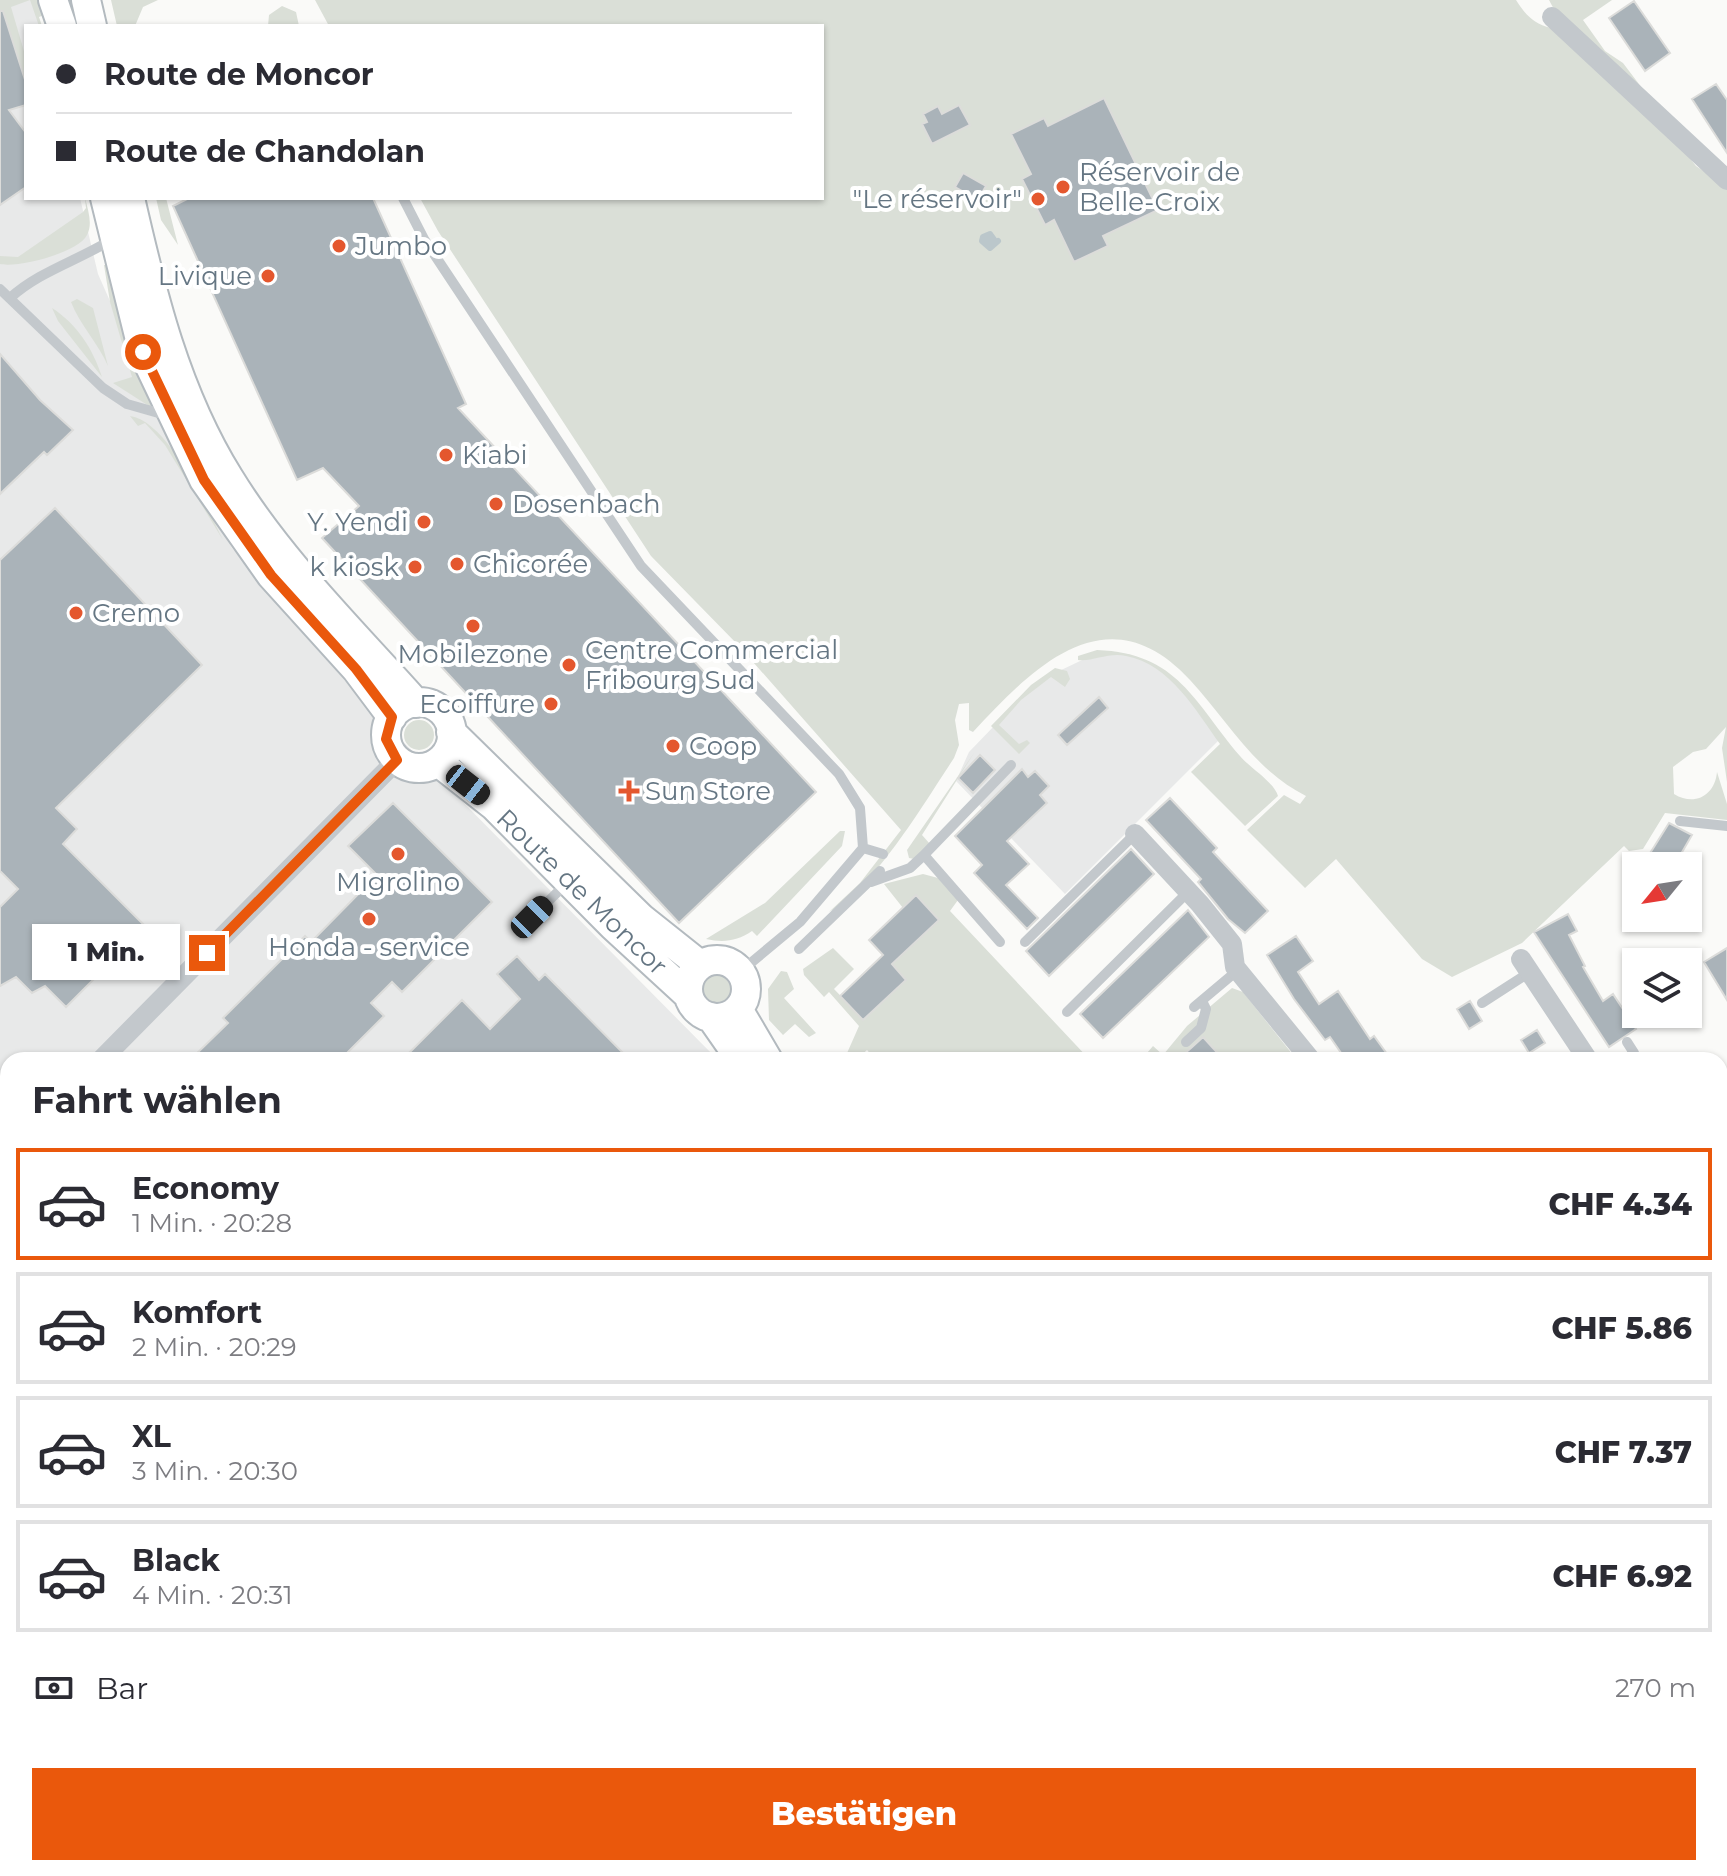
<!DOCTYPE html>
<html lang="de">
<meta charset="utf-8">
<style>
body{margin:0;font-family:Montserrat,sans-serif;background:#f7f7f7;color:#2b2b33;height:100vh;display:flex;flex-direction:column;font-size:30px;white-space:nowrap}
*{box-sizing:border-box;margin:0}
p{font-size:26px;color:#7c7c81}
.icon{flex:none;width:44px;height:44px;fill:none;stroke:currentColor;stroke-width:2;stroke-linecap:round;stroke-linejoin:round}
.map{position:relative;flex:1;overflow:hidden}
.sheet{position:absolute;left:0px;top:1052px;width:1728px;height:824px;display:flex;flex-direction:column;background:#fff;border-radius:24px 24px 0 0;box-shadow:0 2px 6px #0004}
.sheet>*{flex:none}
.guide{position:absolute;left:24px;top:24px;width:800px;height:176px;border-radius:0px;box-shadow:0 2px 6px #0004;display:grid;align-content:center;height:176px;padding:0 32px;background:#fff}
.needle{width:52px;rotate:240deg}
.controls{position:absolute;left:1622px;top:852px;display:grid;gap:16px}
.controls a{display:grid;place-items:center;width:80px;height:80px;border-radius:0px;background:#fff;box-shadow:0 2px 6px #0004;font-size:40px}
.end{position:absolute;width:36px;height:36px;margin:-18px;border:10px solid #ea580c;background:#fff;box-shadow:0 0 0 4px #fff}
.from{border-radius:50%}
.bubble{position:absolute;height:56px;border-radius:0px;background:#fff;box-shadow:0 2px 6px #0004;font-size:26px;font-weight:800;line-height:56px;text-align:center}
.car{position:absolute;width:24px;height:48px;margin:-24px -12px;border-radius:10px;box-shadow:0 0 6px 2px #0007;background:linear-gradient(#222 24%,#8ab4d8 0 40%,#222 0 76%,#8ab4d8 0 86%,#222 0)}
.guide b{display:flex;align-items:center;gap:28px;height:76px;font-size:30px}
.guide b+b{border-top:2px solid #e1e1e2}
.guide i{width:20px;height:20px;background:#2b2b33}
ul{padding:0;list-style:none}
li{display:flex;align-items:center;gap:24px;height:112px;margin:0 16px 12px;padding:0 16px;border:4px solid #e1e1e2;border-radius:0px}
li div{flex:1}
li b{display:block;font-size:30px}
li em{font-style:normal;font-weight:800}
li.selected{border-color:#ea580c}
li>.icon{width:72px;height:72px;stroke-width:1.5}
h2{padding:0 32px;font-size:36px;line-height:96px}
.pay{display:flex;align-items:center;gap:20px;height:88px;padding:0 32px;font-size:30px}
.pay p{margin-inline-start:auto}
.primary-button{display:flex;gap:16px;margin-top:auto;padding:16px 32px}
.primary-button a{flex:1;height:92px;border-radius:0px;background:#ea580c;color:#fff;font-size:32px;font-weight:800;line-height:92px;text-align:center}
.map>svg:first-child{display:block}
</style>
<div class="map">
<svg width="1727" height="1876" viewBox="0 0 1727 1876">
<rect width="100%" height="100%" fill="#fafaf8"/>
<path fill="#e8e9e9" d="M0 0H31L41 26H26V198H80L98 274 182 464 232 548 357 695 718 1060H8V1868H885L883 1876H0Z
M1099 652 1128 654 1156 666 1177 682 1221 738 1065 894 956 781 969 752 1022 697 1057 672Z"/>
<path fill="#dadfd7" d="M0 0H39L44 15 39 17 42 26H39L30 0 11 7 26 58V83L6 19 0 20Z
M111 0H158L143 7 135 26H117Z
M315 0H1516C1525 14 1533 24 1551 28L1672 136 1696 166 1727 187V782L1722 748 1726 727 1706 749 1693 752 1673 767 1674 794C1695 807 1715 795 1717 772L1727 804V820L1665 813 1643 849 1629 851 1624 846 1522 943 1452 977 1422 959 1336 859 1305 888 1247 830 1284 795 1300 804 1306 796C1254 770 1228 721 1190 680 1108 591 1034 666 973 732L969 730V703L959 704 955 720 959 745 954 758C924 803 876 886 829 912L860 883 901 830 739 646 651 556 438 231 420 198H822V26H329Z
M1549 0H1612L1583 20 1605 51 1623 63 1645 92 1557 15Z
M282 6 296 12 299 26H268L269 15Z
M85 198C88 210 93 224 87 235 78 253 18 268 0 264V256L18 257 83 212 86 208Z
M156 198H166L178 245 161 220Z
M104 265H107L135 363 152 408 113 383 132 377 110 302Z
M77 299 93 308 108 366C98 343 80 325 71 302Z
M52 308C77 324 93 349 102 377L58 321Z
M130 416C168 421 207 508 223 540L165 445 145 423 138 426Z
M1097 650C1178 653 1194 702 1240 756 1250 768 1274 782 1278 796L1245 826 1191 772 1220 744C1196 711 1170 664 1126 656 1109 652 1092 662 1078 660V656Z
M1055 668 1067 671 1070 679 1065 687 1051 677 1021 700 999 725 1019 744 1027 740 1030 743 1019 754 991 726 1031 685Z
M404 735a15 15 0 1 1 30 0a15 15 0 1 1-30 0Z
M974 753 922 835 930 844 914 859 909 858 907 850Z
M840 831H845L842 846 757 936 752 931C737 941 724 943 706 939L765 903Z
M923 874 938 878 958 900 950 911 1090 1060H876L867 1050 856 1060H844L859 1026 829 992 824 997 804 975 803 969 833 948 854 969 834 989 864 1020 906 980 892 964 903 908 884 884Z
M781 971 787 972 794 989 784 998 816 1033 809 1037 795 1024 783 1035 769 1020 768 989Z
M702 989a15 15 0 1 1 30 0a15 15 0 1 1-30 0Z
M1232 988 1243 992 1297 1060H1141L1153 1046 1163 1055 1187 1026Z
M4 1256 8 1260V1320L0 1316V1260Z
M1720 1299 1727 1310V1486L1720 1489Z
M1727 1494V1755L1720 1747V1495Z
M1720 1800 1727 1807V1876H852L811 1868H1720Z
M701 1868H728L733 1872 737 1868H767L761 1876H710Z"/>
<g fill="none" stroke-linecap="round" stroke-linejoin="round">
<path stroke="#bbc7cb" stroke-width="6" d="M990 240 987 239 988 243 993 239 985 238 986 244 995 241 990 234 983 237 982 241 990 248 998 241"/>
</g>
<path fill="#aab3b9" stroke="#dcdcda" stroke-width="2" d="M1634 1 1670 53 1645 71 1609 18Z
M0 11H3L26 83V105L9 110 26 133V187L0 205Z
M1716 84 1727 100V153L1692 99Z
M1104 98 1158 210 1103 236 1108 246 1074 262 1054 220 1045 225 1022 179 1031 174 1011 134 1044 118 1048 126Z
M959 105 970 125 932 144 922 124 927 122 923 114 938 106 942 114Z
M963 173 986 186 978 200 955 187Z
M189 198H373L466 404 458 408 816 792 679 923 322 538 359 506 323 468 297 480 173 206Z
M0 354 40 400 73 430 47 455 44 452 0 494Z
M55 508 202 665 56 808 77 829 63 844 146 927 66 1007 45 986 32 993 16 977 0 986V907L18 889 0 871V560Z
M1099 697 1108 708 1067 745 1058 735Z
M980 755 995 770 973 793 958 778Z
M1022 769 1028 777 1035 771 1049 786 1040 795 1047 803 1007 841 1029 864 1006 885 1038 918 1027 929 974 873 982 865 955 836Z
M1170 798 1217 848 1213 852 1268 911 1245 933 1228 919 1198 882 1201 879 1146 820Z
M393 803 492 902 402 992 392 982 371 1003 384 1016 340 1060H190L228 1023 223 1018 305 936 311 942 377 875 348 846Z
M1669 823 1692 835 1674 866H1642Z
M1131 849 1154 874 1049 976 1026 951Z
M916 895 939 920 892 964 906 980 863 1020 840 996 883 955 869 940Z
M1188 910 1209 937 1103 1038 1080 1014Z
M1568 914 1577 931 1569 935 1585 966 1583 967 1603 1001 1613 994 1636 1029 1609 1047 1534 932Z
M1296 936 1313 961 1298 972 1319 1004 1338 991 1370 1039 1374 1036 1387 1054 1378 1060H1346L1330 1037 1325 1040 1294 999 1267 955Z
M1727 948V1000L1704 962Z
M517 956 539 980 545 974 630 1060H402L462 1000 490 1029 520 999 497 974Z
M1470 1001 1482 1021 1469 1029 1457 1009Z
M1537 1030 1545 1043 1529 1053 1521 1040Z
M1203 1037 1224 1060H1177L1191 1048Z"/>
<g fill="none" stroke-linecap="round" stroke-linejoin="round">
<g stroke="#b3babf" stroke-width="32">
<path id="secondary" d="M53 0 62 26
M86 0 92 26
M105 198 143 352 204 480 271 575 356 669 392 717
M130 198C152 295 176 393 229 478 280 561 352 631 416 703
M386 735a33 33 0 1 1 66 0a33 33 0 1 1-66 0Z
M451 732 641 918 700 965
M438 762 494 806 613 926 687 994
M688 989a29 29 0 1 1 58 0a29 29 0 1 1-58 0Z
M738 1009 768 1060
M711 1017 741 1060
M1720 1784 1727 1791"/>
</g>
<path stroke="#c3c8cc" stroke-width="10" d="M403 198 424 239 641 566 839 774 860 808 863 848 800 922 741 971
M0 289 103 388 127 404 169 416
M10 298C40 271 77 261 111 240
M1680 821 1727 826
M863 848 883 854
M924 855 1011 765
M871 882 910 868 924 855 1000 942
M532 917 567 883
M1025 942 1135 834
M799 949 880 871
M1482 1003 1530 972
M1194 1007 1238 970
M1067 1012 1189 891
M1186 1042 1201 1028 1206 1009 1202 1001
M1624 1060 1634 1053 1627 1042
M1725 1354 1727 1353
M1720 1739 1727 1734"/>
<path stroke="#c3c8cc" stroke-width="20" d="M1552 17 1727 180
M1135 834 1200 904 1232 944 1235 967 1311 1060
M1521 959 1588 1060
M101 1060 397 760
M0 1162 8 1154
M1720 1179 1727 1175
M0 1226 8 1234
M1720 1279 1727 1290
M1720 1522 1725 1530
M0 1809 8 1816
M70 1868 79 1876
M446 1868 455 1876"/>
<use href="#secondary" stroke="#fff" stroke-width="28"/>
</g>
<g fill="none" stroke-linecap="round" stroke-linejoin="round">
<path stroke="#ea580c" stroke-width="10" d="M143 352 204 480 271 575 356 669 392 717 386 739 397 760 207 953"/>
</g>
<g fill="#e4572e" stroke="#fff" stroke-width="3">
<circle cx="1063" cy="187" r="8"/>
<circle cx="1038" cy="199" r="8"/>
<circle cx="339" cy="246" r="8"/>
<circle cx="268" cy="276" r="8"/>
<circle cx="446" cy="455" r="8"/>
<circle cx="496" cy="504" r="8"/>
<circle cx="424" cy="522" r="8"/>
<circle cx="457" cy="564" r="8"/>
<circle cx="415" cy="567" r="8"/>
<circle cx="76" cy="613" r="8"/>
<circle cx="473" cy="626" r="8"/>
<circle cx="569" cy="665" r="8"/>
<circle cx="551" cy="704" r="8"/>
<circle cx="673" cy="746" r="8"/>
<path d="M625 779h8v8h8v8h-8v8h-8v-8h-8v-8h8z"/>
<circle cx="398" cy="854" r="8"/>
<circle cx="369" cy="919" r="8"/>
</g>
<g text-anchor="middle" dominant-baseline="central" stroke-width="8" stroke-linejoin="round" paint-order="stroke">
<g font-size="26" fill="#657683" stroke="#fff" text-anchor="start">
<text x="1079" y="172">Réservoir de<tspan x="1079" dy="30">Belle-Croix</tspan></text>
<text x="1022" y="199" text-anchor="end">"Le réservoir"</text>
<text x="355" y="246">Jumbo</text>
<text x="252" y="276" text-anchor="end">Livique</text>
<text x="462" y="455">Kiabi</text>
<text x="512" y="504">Dosenbach</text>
<text x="408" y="522" text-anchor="end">Y. Yendi</text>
<text x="473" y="564">Chicorée</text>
<text x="399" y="567" text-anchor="end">k kiosk</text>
<text x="92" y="613">Cremo</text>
<text x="585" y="650">Centre Commercial<tspan x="585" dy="30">Fribourg Sud</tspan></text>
<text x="473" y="654" text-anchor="middle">Mobilezone</text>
<text x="535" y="704" text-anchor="end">Ecoiffure</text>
<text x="689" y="746">Coop</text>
<text x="645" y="791">Sun Store</text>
<text x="398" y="882" text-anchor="middle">Migrolino</text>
<text x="369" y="947" text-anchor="middle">Honda - service</text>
</g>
<g font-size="26" fill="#657683" stroke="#fff">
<text transform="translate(582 892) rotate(44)">Route de Moncor</text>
</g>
</g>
</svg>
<div class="controls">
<a><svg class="needle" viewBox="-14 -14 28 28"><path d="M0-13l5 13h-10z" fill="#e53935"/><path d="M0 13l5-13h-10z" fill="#7c7c81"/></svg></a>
<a><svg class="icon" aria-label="layers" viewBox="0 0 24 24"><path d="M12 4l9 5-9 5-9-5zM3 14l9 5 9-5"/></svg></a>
</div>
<i class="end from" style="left:143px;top:352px"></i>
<i class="end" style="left:207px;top:953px"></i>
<div class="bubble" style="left:32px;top:924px;width:148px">1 Min.</div>
<i class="car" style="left:468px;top:785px;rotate:128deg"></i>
<i class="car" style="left:532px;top:917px;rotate:45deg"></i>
<div class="guide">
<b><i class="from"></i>Route de Moncor</b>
<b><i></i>Route de Chandolan</b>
</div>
<section class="sheet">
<h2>Fahrt wählen</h2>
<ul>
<li class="selected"><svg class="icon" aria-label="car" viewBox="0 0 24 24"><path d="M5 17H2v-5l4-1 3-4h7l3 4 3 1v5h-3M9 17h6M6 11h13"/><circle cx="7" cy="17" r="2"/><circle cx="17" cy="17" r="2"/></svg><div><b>Economy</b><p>1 Min. · 20:28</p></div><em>CHF 4.34</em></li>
<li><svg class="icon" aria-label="car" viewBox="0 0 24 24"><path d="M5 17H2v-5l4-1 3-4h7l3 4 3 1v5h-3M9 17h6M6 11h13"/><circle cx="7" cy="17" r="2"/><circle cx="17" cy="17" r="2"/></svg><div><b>Komfort</b><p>2 Min. · 20:29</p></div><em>CHF 5.86</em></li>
<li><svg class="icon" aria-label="car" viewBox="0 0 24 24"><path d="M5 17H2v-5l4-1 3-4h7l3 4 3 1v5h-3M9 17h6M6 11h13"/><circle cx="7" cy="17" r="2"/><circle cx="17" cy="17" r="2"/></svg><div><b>XL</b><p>3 Min. · 20:30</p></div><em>CHF 7.37</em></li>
<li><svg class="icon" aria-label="car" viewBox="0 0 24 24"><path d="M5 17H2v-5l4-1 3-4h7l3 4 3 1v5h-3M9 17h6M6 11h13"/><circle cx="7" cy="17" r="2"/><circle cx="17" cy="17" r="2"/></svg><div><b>Black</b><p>4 Min. · 20:31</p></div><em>CHF 6.92</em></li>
</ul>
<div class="pay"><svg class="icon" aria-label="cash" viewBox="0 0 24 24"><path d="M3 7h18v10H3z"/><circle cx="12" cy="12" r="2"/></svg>Bar<p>270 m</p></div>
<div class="primary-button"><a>Bestätigen</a></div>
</section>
</div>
